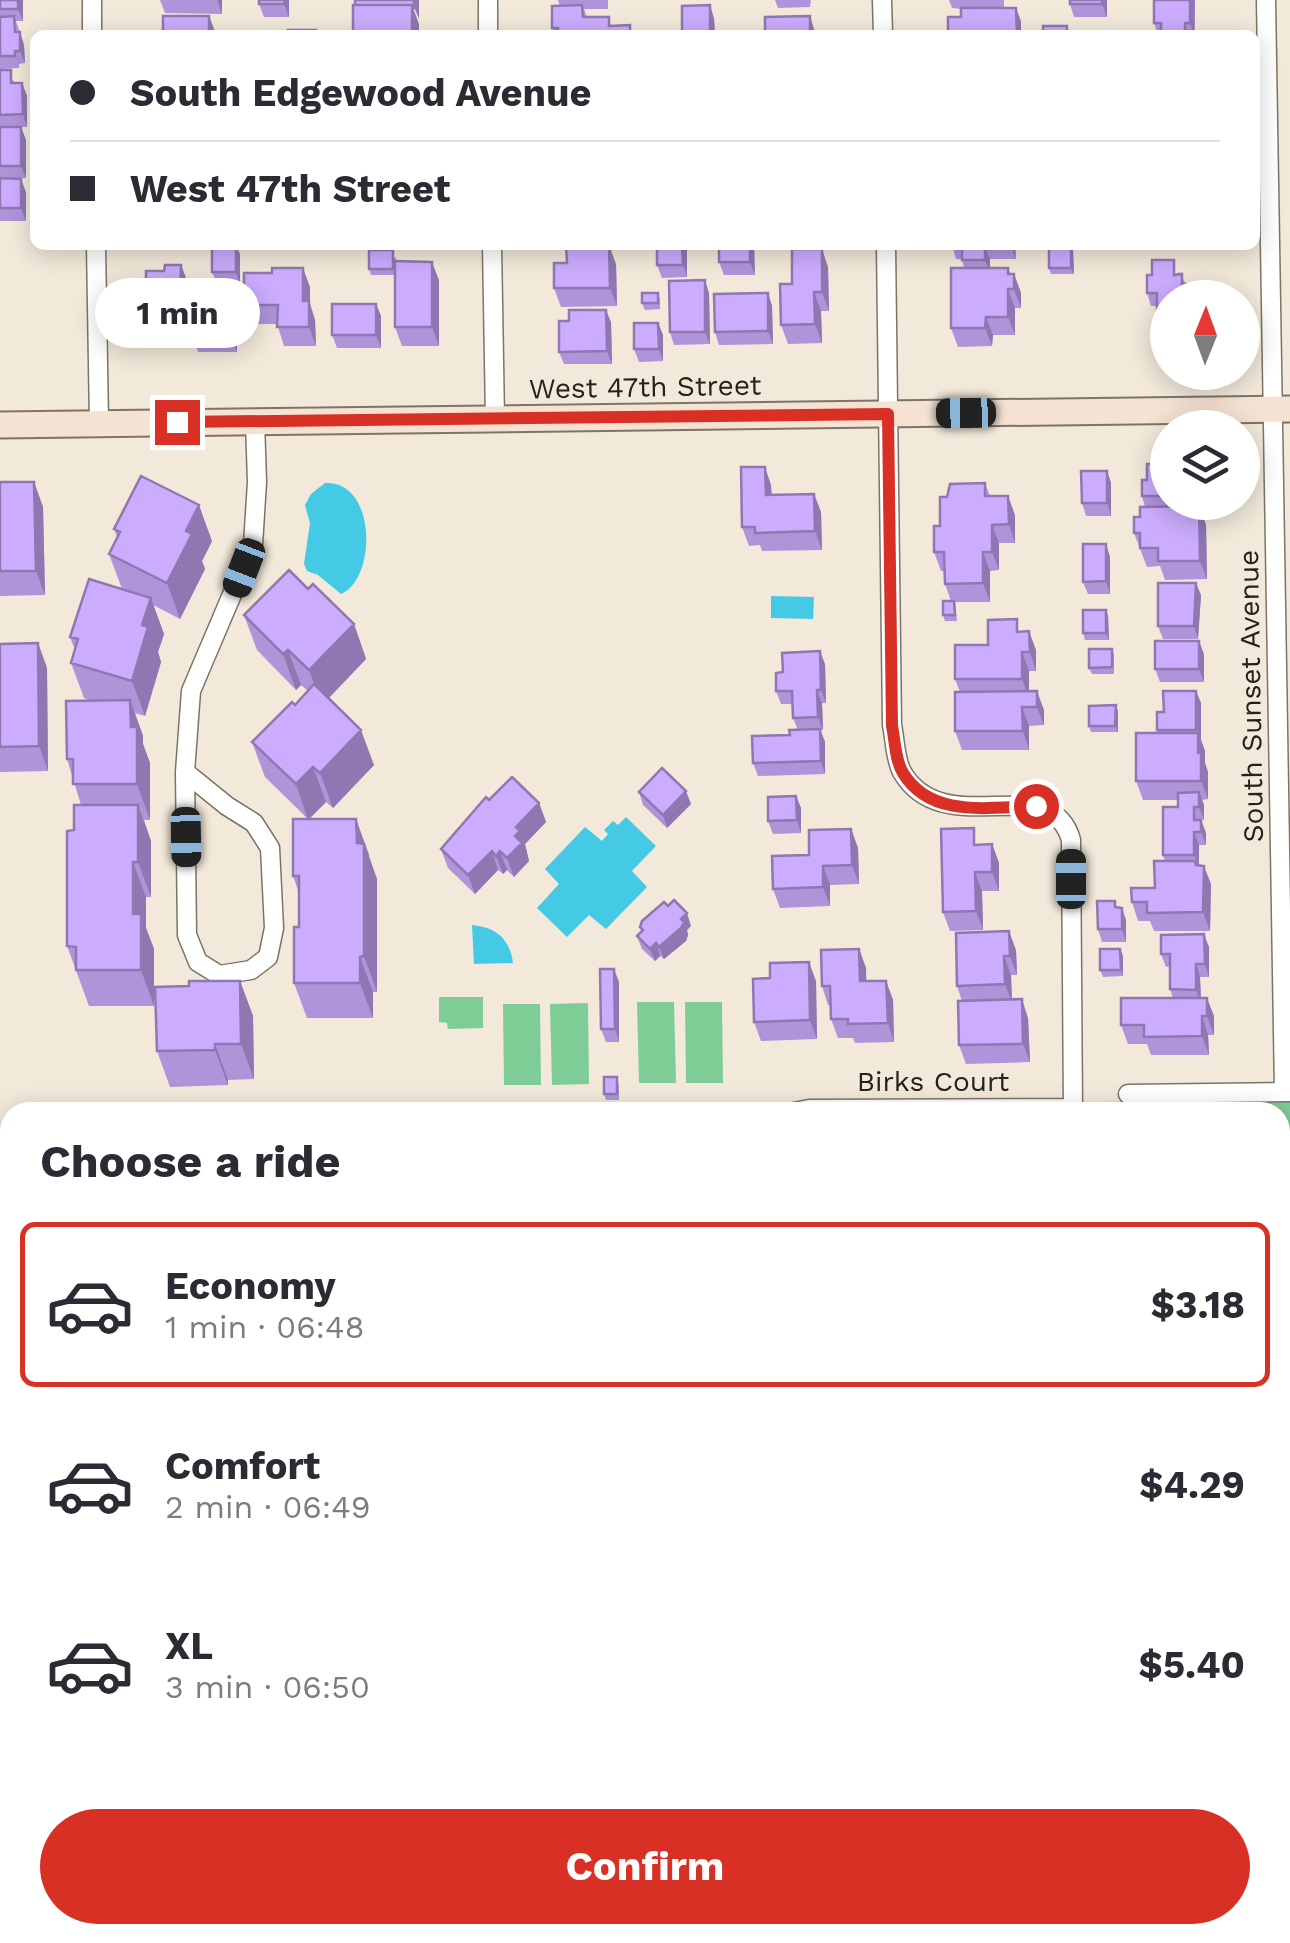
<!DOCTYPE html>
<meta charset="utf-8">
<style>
body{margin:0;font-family:"Work Sans",sans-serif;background:#f7f7f7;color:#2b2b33;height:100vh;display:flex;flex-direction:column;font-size:38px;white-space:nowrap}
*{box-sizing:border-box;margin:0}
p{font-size:32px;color:#7c7c81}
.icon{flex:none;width:55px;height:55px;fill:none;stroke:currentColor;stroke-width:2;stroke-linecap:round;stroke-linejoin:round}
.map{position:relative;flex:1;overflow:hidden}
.drawer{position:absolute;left:0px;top:1102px;width:1290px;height:842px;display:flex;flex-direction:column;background:#fff;border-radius:30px 30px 0 0;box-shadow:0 5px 25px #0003}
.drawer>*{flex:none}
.guide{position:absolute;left:30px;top:30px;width:1230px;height:220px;border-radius:15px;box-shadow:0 5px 25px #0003;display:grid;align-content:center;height:220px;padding:0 40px;background:#fff}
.needle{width:65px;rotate:1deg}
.fabs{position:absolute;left:1150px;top:280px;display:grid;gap:20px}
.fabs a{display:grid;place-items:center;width:110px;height:110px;border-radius:50%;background:#fff;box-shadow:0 5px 25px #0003;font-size:50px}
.end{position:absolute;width:45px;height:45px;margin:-22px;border:12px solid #d93025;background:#fff;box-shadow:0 0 0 5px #fff}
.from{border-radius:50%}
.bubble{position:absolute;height:70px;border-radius:35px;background:#fff;box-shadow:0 5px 25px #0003;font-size:32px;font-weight:700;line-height:70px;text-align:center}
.car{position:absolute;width:30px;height:60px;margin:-30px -15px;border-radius:12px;box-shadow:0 0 8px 2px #0007;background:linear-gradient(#222 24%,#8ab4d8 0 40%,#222 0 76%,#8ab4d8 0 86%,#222 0)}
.guide b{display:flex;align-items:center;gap:35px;height:95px;font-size:38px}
.guide b+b{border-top:2px solid #e1e1e2}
.guide i{width:25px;height:25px;background:#2b2b33}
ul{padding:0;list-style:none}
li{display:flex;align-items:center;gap:30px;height:165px;margin:0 20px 15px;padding:0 20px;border:5px solid transparent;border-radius:15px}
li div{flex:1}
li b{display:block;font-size:38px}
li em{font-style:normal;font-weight:700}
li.active{border-color:#d93025}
li>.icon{width:90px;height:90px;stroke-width:1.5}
h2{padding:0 40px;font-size:45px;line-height:120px}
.button{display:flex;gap:20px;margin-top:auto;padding:20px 40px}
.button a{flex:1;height:115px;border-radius:60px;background:#d93025;color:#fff;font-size:40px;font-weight:700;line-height:115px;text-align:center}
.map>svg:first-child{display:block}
</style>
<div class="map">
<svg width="1290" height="1943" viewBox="0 0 1290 1943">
<rect width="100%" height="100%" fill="#f2e9da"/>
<path fill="#7ecc96" d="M439 997H483V1028L448 1029 447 1023 439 1022Z
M637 1002H674L676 1083H639Z
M685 1002H722L723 1083H686Z
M588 1003 589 1084 552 1085 550 1004Z
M503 1004H540L541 1085H504Z
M1290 1100V1943H1108V1935H1280V1112H1092V1102Z
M0 1469H10V1935H400V1943H0Z"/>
<path fill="#44cae4" d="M325 483C377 480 377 579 341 594L318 575 307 571 304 564 310 523 305 505 311 494Z
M771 596 814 597 813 619 771 618Z
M626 817 656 846 632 871 647 887 606 929 589 915 567 937 537 908 559 884 545 869 585 827 602 841 608 834 604 830 613 821 618 825Z
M472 925C496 927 510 939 513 963L474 964Z"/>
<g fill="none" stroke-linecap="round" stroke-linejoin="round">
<g stroke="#7c7567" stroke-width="21">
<path id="street" d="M92 0V35
M488 0V35
M882 0 883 35
M1266 0 1284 1092
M96 245 99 423
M492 245 495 419
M886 245 892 725C895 739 895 759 902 772 944 844 1051 768 1071 840L1073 1112
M185 772 227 806 254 823 270 848 274 928 268 957 251 970 219 975 198 962 187 935 185 772 191 691 253 545 257 482 255 422
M1128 1094 1290 1092
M794 1112 809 1109 1072 1108
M0 1301H10
M416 1935V1943
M1091 1935V1943"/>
</g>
<g stroke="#7c7567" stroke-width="29">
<path id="secondary" d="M0 425 1290 409"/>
</g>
<use href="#street" stroke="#fff" stroke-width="18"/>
<use href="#secondary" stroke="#f6e2d3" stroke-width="25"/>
</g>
<path fill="#af94da" d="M0 0H23V21H16L24 45 25 63 19 64V68L0 69Z
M160 0H222V14L165 13Z
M289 0V17H264L259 4Z
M558 0H608V9H584L587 17 633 35H555L552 28 560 6Z
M775 0H811L810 7 778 8Z
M949 0H1004V8L1021 21 961 17V9L952 8Z
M1107 0V17H1074L1070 4Z
M1195 0V35H1158L1154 23Z
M714 18 715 35H683L682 33Z
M0 70 16 83H22L27 96V127H21L26 140V178L14 179 26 192V221H0Z
M657 245H685L687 251V277L662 278 657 265Z
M719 245H754L755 275H724L719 262Z
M952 245H1015L1016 259H990V268L1014 274 1021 293V308H1015V335H993L992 346 958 347 951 328 964 268 962 259H956Z
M1113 245H1173V249H1114Z
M1073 249 1074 274H1051L1049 268Z
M240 254V284H217L212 272Z
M396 257V261L439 280V346H402L395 327V275H371L369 269Z
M616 264 617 306 561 307 554 288Z
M181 265 186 278 185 314 187 321V347H161L156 335V329H151L146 316 164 271Z
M828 267 829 311H821L822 343 788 344 781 325 792 284Z
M1179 272 1186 284H1188L1193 297 1168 298V338H1162L1157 325V306H1151L1147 293Z
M310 287V304L315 320 316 346H284L277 324H251L244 305Z
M658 293 660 299V309L645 310 642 303Z
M709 293 710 344 674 345 670 332Z
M768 293 772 306 773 344 719 345 715 332Z
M232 298 236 311 237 352H198L194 339Z
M376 304 381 316V348H337L332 335Z
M569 321 611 322 612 364H564L559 352Z
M658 323 663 335V361L639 362 634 349Z
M1168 464V502H1200V508L1206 525 1207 579 1165 580 1160 566 1147 567 1134 533 1140 517 1145 507 1142 496 1147 480Z
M1107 471 1111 483V516H1086L1082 503Z
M0 482H34L43 507 45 595 0 596Z
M985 483 990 496 1015 515V543H999V570L990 571V602H955L957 621H945L943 615 951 601 945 584 944 571H941L934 552 947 497Z
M771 485 772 495 814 494 821 512 822 550 762 551 760 545 749 546 742 527Z
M114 529 212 541 202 561 205 569 180 619 153 605 164 634 158 652 161 662 145 716 135 713 143 736V744L150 763V820H144L151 841V897H146V928L154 949V1006H89L67 946 74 830 81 805 67 759 92 701 84 698 71 663 75 650 70 637 122 589 109 554 117 537Z
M1110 557V594H1088L1083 582Z
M308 589 354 624 366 659 329 698 374 765 333 808 326 802 309 819H356L369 854V859L377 879V992H373V1018H307L294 983 299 927V893L293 876 308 819 265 777 252 742 295 705 308 691 301 685 296 690 257 650 244 615Z
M1201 595 1198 639H1163L1158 626Z
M1106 610 1108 616 1109 640H1085L1083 633Z
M1021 632 1036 650V671H1029V691L1044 710V725L1029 726V750H962L955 731 960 692 955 679 988 645Z
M38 643 47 668 48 771 0 772V644Z
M1112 649 1114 655V674H1092L1089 668Z
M1204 654V682H1160L1155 669Z
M825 664 826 703H822L823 730H820L825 742V774L758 776 753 763 798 730 793 718V704H781L776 691 783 672Z
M1196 691 1201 703V740L1205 751V763L1208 772V799L1202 800 1204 805V820L1199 819 1201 820 1206 833V845H1199V865L1211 884 1210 931H1154L1150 921H1138L1132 902 1155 888 1165 861 1163 855 1178 807V800H1143L1136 781 1159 733 1157 730 1164 712Z
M1116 705 1118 712V732H1091L1089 726Z
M639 792 691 804 667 828 643 805Z
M796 796 801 808V833L773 834 768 821Z
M489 800 539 803 546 822 525 844 529 861 514 877 507 870 503 874 498 870 475 894 448 868 441 849Z
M851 829 858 848 859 884 830 885V906L780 908 773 889 809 855Z
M992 844 999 863V891H982L983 930 950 931 943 912 980 845Z
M1117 907 1126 920V942H1102L1098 929Z
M691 926 687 930 688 935 686 941 664 959 660 956 655 961 642 949 637 936 642 932 640 927Z
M1209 947V977H1200L1201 998 1214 1016V1035H1208L1209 1055H1151L1147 1044H1128L1121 1025 1173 998 1170 989V966L1166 967 1161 954Z
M859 949 866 968V981H886L893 1000 894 1042 855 1043 853 1038H838L831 1019 830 1005H828L822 986Z
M1120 949 1123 956V976L1103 977 1100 970Z
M1016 950 1017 975H1011L1012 1000 1028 1018 1030 1062 966 1064 959 1045 962 1001 957 986Z
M770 978 816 981 817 1039 761 1041 754 1022Z
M240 981 253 1016 254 1079 228 1080V1085L170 1087 157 1051Z
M619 982V1042H606L601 1029Z
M619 1083V1100H606L604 1094Z
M0 1350H10V1423H0Z
M811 1935H835V1937L812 1938Z
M856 1935H882V1937L857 1938Z"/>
<path fill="#8f78b2" d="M18 0H23V21L18 9Z
M217 0H222V14Z
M285 0H289V17L284 4Z
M414 0H419V19L414 7Z
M1102 0H1107V17L1102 4Z
M1190 0H1195L1194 35 1190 23Z
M412 5 419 24V35H412Z
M710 5 714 18 715 35H711L710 32Z
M1016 8 1021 21V35H1017Z
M209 16 214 29V35H209Z
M810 16 814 29V35H810Z
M20 32 24 45 25 63 20 51Z
M22 83 27 96V127L23 114Z
M21 127 26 140V178L21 166Z
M21 179 26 192V221L21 208Z
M236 245 240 254V284L236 272Z
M609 245 616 264 617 306 610 288Z
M682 245H685L687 251V277L683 265Z
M750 245 754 246 755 275 750 262Z
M1011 245H1015L1016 259 1011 246Z
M1071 245 1073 249 1074 274 1071 268Z
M985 247 990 259V273L985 260Z
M822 249 828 267 829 311 822 292Z
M432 262 439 280V346L432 327Z
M181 265 186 278 185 314 187 321V347L183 335 180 309Z
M303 268 310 287V304L315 320 316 346 309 327 303 301Z
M1008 268 1014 283V274L1021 293V308L1008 274Z
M705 280 709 293 710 344 705 332Z
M1188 284 1193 298H1187Z
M1008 289 1015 308V335L1008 317Z
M814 292 821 311 822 343 815 324Z
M768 293 772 306 773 344 768 331Z
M232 298 236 311 237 352 232 339Z
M376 304 381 316V348L376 335Z
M606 310 611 322 612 364 607 351Z
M986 317 993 335 992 346 985 328Z
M658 323 663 335V361L659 349Z
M765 467 771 485 772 514 766 495Z
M1107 471 1111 483V516L1107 503Z
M34 482 43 507 45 595 36 571Z
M814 494 821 512 822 550 815 531Z
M1008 496 1015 515V543L1009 524Z
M199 505 212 541 202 561 205 569 180 619 167 583 186 531Z
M1199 506 1206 525 1207 579 1200 561Z
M992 525 999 543V570L992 552Z
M1106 544 1110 557V594L1106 581Z
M983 552 990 571V602L983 583Z
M1196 583 1201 595 1198 639 1194 626Z
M151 598 164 634 158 652 161 662 145 716 132 681 142 625Z
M1106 610 1108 616 1109 640 1106 633Z
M354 624 366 659 322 705 309 670Z
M1029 631 1036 650V671L1030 652Z
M1199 641 1204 654V682L1199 669Z
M38 643 47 668 48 771 39 746Z
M288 650 301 685 296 690 283 654Z
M820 651 825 664 826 703 821 690Z
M1022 652 1029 671V698L1022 679Z
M817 690 822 703 823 730 818 717Z
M1037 691 1044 710V725L1037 707Z
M1196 691 1201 703V740L1205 751V763L1208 772V799L1201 781 1198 753Z
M130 700 143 736V744L150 763V820L137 784 131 727Z
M1116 705 1118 712V732L1115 726Z
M1022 707 1029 726V750L1023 731Z
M820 729 825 742V774L821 761Z
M361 730 374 765 333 808 320 773Z
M313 767 326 802 308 820 296 784Z
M686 791 691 804 667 828 663 815Z
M1199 792 1204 805V820L1199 807Z
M796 796 801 808V833L797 820Z
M539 803 546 822 525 844 529 861 514 877 507 858 515 836 516 827Z
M138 805 151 841V897L138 862Z
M356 819 377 879V992L364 956Z
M1201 820 1206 833V845L1201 832Z
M851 829 858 848 859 884 852 865Z
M1194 832 1199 845V867L1194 855Z
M992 844 999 863V891L992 872Z
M492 851 498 870 475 894 468 875Z
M500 851 507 870 503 874 496 856Z
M133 862 146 897V928L154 949V1006L141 970 133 914Z
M823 866 830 885V906L823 887Z
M1204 866 1211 884 1210 931 1203 912Z
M975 872 982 891 983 930 976 911Z
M1122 908 1126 920V942L1122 929Z
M687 913 691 926 687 930 688 935 686 941 664 959 659 947Z
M1009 931 1016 950 1017 975 1010 956Z
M1204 934 1209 947V977L1205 964Z
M656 943 660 956 655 961 650 949Z
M859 949 866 968 867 1000 860 981Z
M1120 949 1123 956V976L1121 970Z
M1004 956 1011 975 1012 1003 1005 984Z
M360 957 373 992V1018L360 983Z
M809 962 816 981 817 1039 810 1020Z
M1196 964 1200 977 1201 1002 1196 990Z
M614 969 619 982V1042L615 1029Z
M240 981 253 1016 254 1079 241 1044Z
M886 981 893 1000 894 1042 888 1023Z
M1207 998 1214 1016V1035L1207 1016Z
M1022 999 1028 1018 1030 1062 1023 1044Z
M1202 1016 1208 1035 1209 1055 1202 1036Z
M215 1044 228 1080V1085L215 1050Z"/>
<path fill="#ccacfe" stroke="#8f78b2" stroke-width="2.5" d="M0 0H18V9H0Z
M259 0H285L284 4H259Z
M355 0H414V7L412 5H355Z
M1070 0H1102V4H1070Z
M1154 0H1190V23H1185V35H1161V23H1154Z
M353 5H412V35H353Z
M582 5 583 17H609V26L630 25V35H558V28H552V6Z
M710 5V32L682 33V6Z
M961 8H1016L1017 35H948V17H961Z
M14 16 15 32H20V51H15V56H0V17Z
M163 16H209V35H163Z
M810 16V35H765V17Z
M1043 26H1067V35H1043Z
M288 30H316V35H288Z
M0 70H11V83H22L23 114 0 115Z
M0 127H21V166H0Z
M0 178 21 179V208H0Z
M212 245H236V272H212Z
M566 245H609L610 288H554V263H567Z
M657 245H682L683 265H657Z
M719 245H750V262H719Z
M952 245H1011V246L985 247V260H962V247L952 246Z
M1049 245H1071V268H1049Z
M792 249H822V292H814L815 324 781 325 780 284H792Z
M369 250H393V269H369Z
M1152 260H1174V275L1182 274V284H1188L1187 298H1168V325H1157V293H1147V275H1152Z
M395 261 432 262V327H395Z
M165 265H181L180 309 183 308V335H156V317L146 316V271H164Z
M272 268H303V301H309V327H277L278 305H244V273H272Z
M951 268H1008V274H1014V289H1008V317H986L985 328H951Z
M705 280V332H670L669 281Z
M642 293H658V303H642Z
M768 293V331L715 332 714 294Z
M193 298H232V339H194Z
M332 304H376V335H332Z
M569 310H606L607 351 559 352V321H569Z
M634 323H658L659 349H634Z
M1147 464H1168V496H1142V480H1147Z
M741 467H765L766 495 814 494 815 531 755 533V527H742Z
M1081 471H1107V503H1082Z
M141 476 199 505 186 531 192 534 167 583 109 554 120 532 114 529Z
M0 482H34L36 571H0Z
M985 483V496H1008L1009 524 992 525V552H983V583L945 584 944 552H934V526H940V497H947L950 484Z
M1199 506 1200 561H1158V548H1140V533H1134V517H1140V507Z
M1083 544H1106V581L1083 582Z
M289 570 308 589 313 584 354 624 309 670 288 650 283 654 244 615Z
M89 579 151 598 142 625 148 627 132 681 71 663 78 639 70 637Z
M1158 583H1196L1194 626H1158Z
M943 601H954L955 615H943Z
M1083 610H1106V633H1083Z
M1017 619V632L1029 631 1030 652H1022V679H955V645H988V620Z
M1155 641H1199V669H1155Z
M38 643 39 746 0 747V644Z
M1089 649H1112V667L1089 668Z
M820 651 821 690H817L818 717 793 718 792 691H776V673L783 672 782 653Z
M314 684 361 730 320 773 313 767 296 784 252 742 292 702 295 705Z
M1037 691V707H1022L1023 731H955V692Z
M1163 691H1196V730H1157V712H1164Z
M130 700 131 727H137V784H73V759H67L66 701Z
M1116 705 1115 726H1089V706Z
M820 729 821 761 753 763 752 736 790 735 789 730Z
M1136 733H1198V753H1201V781H1136Z
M662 768 686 791 663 815 639 792Z
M512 777 539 803 516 827 520 831 515 836 522 843 507 858 500 851 496 856 492 851 468 875 441 849 486 797 489 800Z
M1199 792V807H1194V820H1201V832H1194V855H1163V807H1178V793Z
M796 796 797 820 768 821V797Z
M74 805H138V862H133V914H141V970H76V947L67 946V831L74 830Z
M293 819H356L357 843 364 844V956L360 957V983H294V927H299V876H293Z
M974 828V845L992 844V872H975L976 911 943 912 941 829Z
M851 829 852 865 823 866V887L773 889 772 856 809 855V830Z
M1154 861H1195L1196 865 1204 866 1203 912 1147 913V902H1132L1131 888H1155Z
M674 900 687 913 681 919 684 922 681 928 659 947 656 943 650 949 637 936 643 930 640 927 642 921 664 902 668 906Z
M1097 901H1115V907L1122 908V929H1098Z
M1009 931 1010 956H1004L1005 984 957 986 956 933Z
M1204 934 1205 964H1196V990L1170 989V954H1161V935Z
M859 949 860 981H886L888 1023 848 1024V1019H831L830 986H822L821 950Z
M1100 949H1120L1121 970H1100Z
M809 962 810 1020 754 1022 753 979 770 978V963Z
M600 969H614L615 1029H601Z
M189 981H240L241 1044H215V1050L157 1051 155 987 189 986Z
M1121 998H1207V1016H1202V1036L1144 1037V1025H1121Z
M1022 999 1023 1044 959 1045 958 1001Z
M604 1077H617V1094H604Z
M0 1350H10V1404L0 1405Z"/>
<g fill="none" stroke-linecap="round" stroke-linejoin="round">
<path stroke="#d93025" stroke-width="12" d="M177 422 888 414 892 726C895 740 895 760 903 773 931 819 990 807 1036 806"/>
</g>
<g text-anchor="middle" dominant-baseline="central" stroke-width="10" stroke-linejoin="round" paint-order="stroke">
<g font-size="28" fill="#25221c" stroke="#f2e9da">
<text transform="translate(645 387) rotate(-1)">West 47th Street</text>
<text transform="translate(1251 696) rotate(-91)">South Sunset Avenue</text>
<text x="933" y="1081">Birks Court</text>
</g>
</g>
</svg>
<div class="fabs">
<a><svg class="needle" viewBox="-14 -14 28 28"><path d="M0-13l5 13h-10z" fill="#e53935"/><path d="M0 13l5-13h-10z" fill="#7c7c81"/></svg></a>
<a><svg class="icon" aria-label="layers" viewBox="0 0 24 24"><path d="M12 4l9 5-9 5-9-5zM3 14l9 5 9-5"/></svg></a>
</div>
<i class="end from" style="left:1036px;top:806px"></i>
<i class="end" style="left:177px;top:422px"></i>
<div class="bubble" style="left:95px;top:278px;width:165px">1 min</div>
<i class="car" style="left:966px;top:413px;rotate:269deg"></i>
<i class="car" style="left:244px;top:568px;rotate:201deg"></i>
<i class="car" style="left:186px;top:837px;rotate:179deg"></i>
<i class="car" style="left:1071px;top:879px;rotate:0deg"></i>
<div class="guide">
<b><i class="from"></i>South Edgewood Avenue</b>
<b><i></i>West 47th Street</b>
</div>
<section class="drawer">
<h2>Choose a ride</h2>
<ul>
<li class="active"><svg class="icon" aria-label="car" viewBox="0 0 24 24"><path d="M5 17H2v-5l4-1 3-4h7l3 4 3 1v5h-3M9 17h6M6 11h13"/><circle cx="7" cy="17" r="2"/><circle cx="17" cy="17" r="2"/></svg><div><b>Economy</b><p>1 min · 06:48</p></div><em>$3.18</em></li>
<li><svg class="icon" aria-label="car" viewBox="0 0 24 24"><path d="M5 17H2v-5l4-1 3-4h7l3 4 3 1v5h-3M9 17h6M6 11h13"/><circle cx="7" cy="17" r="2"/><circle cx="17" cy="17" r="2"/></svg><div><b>Comfort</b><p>2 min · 06:49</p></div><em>$4.29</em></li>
<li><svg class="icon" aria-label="car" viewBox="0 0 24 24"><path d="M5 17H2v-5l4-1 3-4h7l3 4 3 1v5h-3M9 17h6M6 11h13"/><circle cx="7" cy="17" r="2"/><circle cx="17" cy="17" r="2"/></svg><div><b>XL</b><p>3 min · 06:50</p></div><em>$5.40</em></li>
</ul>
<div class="button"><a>Confirm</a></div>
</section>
</div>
